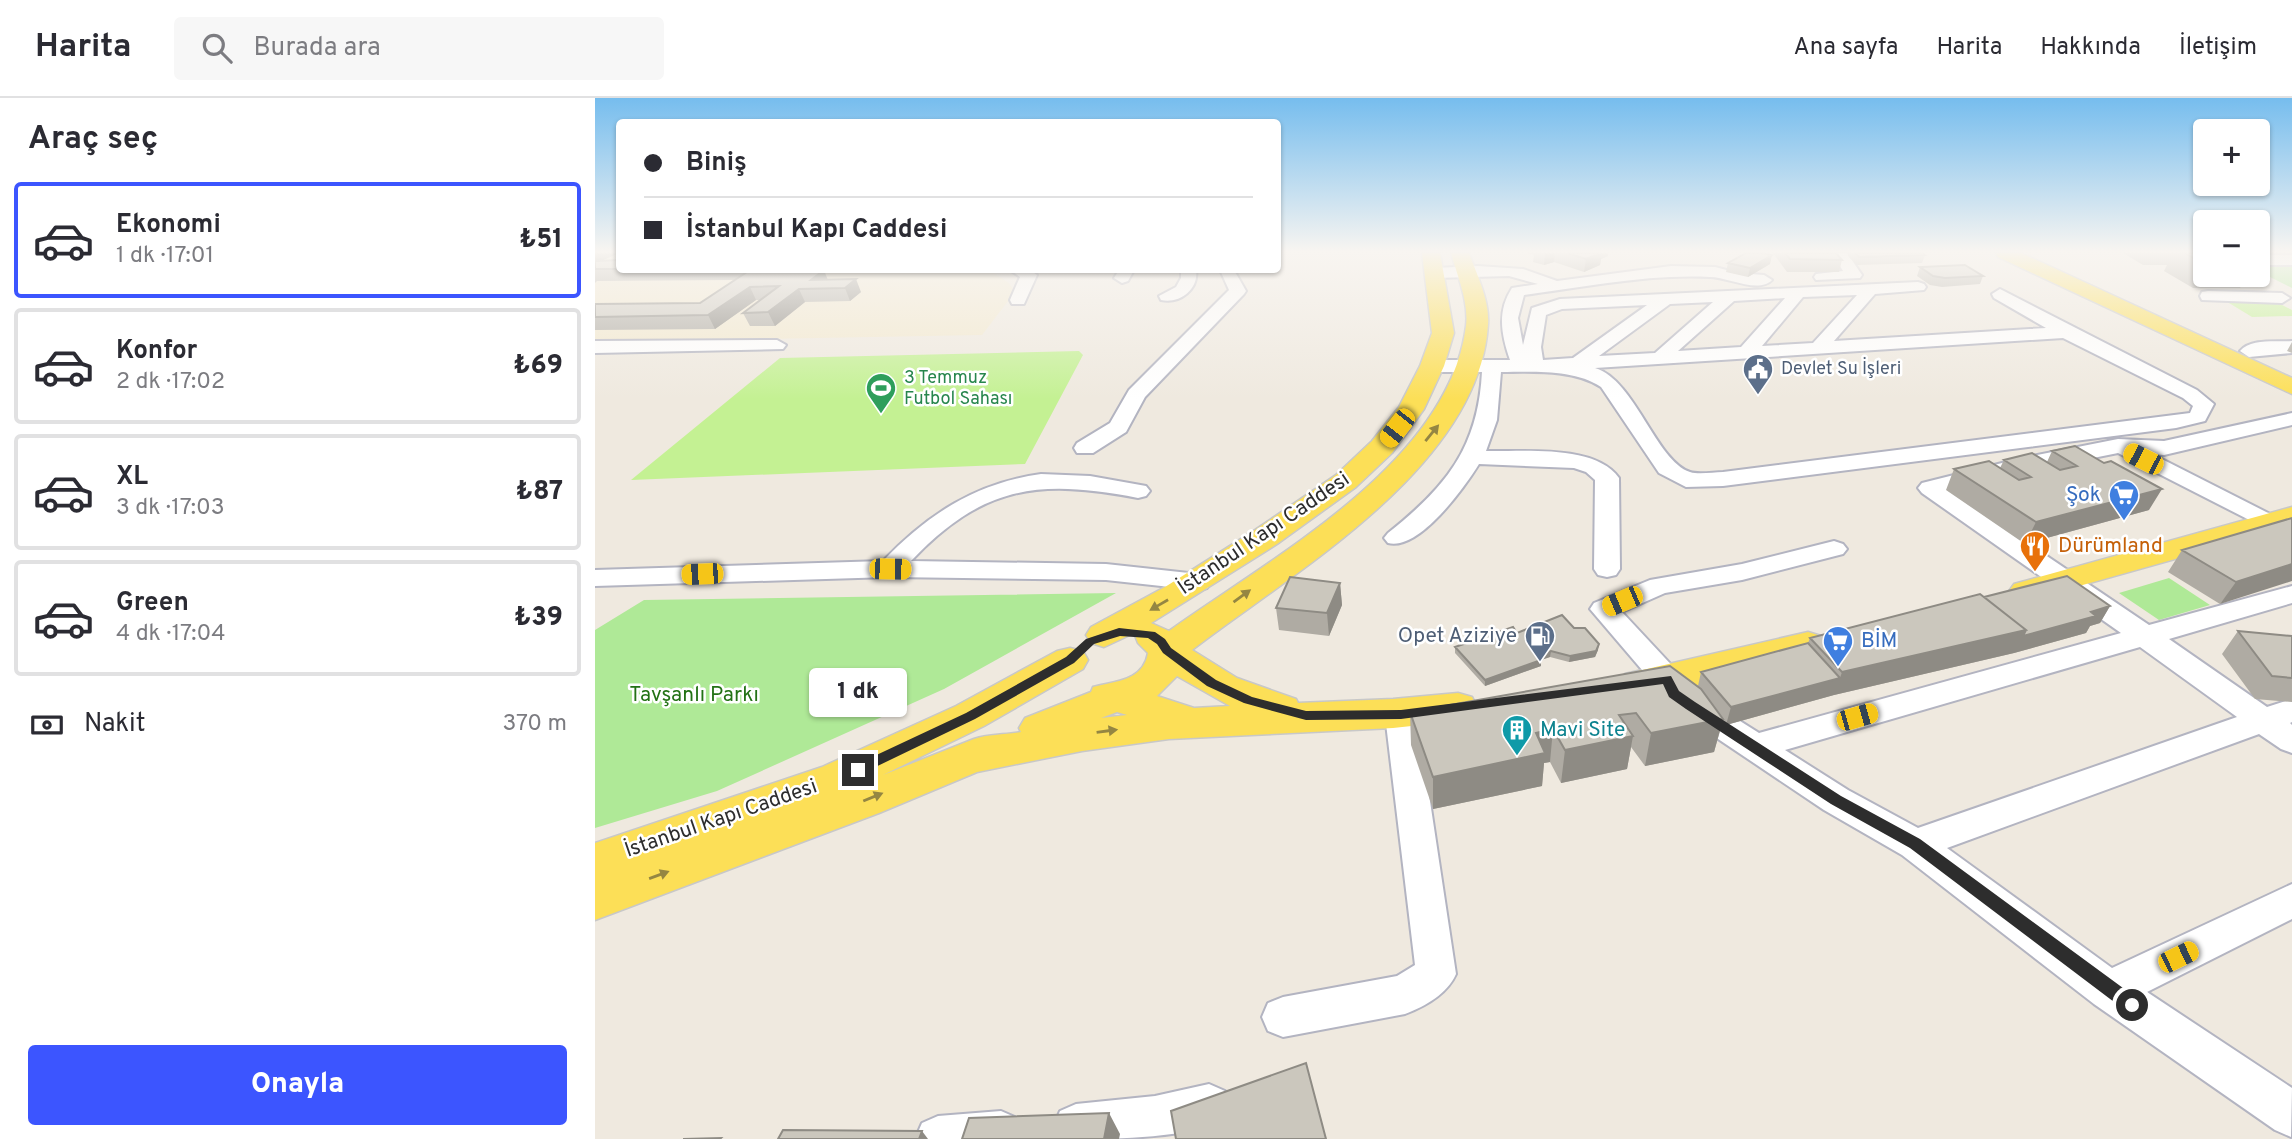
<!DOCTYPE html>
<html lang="tr">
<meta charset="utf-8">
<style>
body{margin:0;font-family:Overpass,sans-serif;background:#f7f7f7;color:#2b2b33;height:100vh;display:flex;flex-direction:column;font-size:26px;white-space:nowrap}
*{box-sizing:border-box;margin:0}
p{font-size:23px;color:#7c7c81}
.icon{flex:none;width:38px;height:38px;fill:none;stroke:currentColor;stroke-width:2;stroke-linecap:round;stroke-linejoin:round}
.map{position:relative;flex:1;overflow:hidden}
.panel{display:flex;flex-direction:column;background:#fff;width:595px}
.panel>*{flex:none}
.guide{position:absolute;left:21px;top:21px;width:665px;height:154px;border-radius:7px;box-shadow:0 2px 5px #0004;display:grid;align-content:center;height:154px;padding:0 28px;background:#fff}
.buttons{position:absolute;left:1598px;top:21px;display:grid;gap:14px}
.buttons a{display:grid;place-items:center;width:77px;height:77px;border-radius:7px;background:#fff;box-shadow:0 2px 5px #0004;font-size:35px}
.end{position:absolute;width:32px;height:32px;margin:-16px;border:9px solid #2d2d2d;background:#fff;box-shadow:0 0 0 4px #fff}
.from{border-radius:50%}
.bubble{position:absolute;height:49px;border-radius:7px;background:#fff;box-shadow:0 2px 5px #0004;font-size:23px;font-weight:800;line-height:49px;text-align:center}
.car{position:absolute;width:21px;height:42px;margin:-21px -10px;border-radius:9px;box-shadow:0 0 5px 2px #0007;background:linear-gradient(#f5c518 24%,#345 0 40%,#f5c518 0 76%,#345 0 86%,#f5c518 0)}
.guide b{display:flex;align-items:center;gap:24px;height:66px;font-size:26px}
.guide b+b{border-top:2px solid #e1e1e2}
.guide i{width:18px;height:18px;background:#2b2b33}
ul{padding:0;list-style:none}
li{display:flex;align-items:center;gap:21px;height:116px;margin:0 14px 10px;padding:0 14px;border:4px solid #e1e1e2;border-radius:7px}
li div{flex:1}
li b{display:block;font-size:26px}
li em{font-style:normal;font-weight:800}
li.selected{border-color:#3c55ff}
li>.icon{width:63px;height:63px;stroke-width:1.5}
h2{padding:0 28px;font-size:32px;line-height:84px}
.pay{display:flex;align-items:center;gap:18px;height:77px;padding:0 28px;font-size:26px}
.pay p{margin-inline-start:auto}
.primary-button{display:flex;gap:14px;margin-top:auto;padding:14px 28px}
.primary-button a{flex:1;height:80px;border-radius:7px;background:#3c55ff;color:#fff;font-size:28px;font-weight:800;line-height:80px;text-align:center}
header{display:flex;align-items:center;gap:42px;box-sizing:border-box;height:98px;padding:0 35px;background:#fff;border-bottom:2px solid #e1e1e2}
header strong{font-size:33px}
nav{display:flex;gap:38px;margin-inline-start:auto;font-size:24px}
.search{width:490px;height:63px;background:#f7f7f7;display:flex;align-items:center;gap:18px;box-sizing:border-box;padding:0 24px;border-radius:7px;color:#7c7c81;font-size:26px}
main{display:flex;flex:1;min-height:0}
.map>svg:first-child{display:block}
</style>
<header>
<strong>Harita</strong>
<div class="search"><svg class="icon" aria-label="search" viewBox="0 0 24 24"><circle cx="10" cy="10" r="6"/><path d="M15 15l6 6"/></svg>Burada ara</div>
<nav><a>Ana sayfa</a><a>Harita</a><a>Hakkında</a><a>İletişim</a></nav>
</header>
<main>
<section class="panel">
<h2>Araç seç</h2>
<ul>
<li class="selected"><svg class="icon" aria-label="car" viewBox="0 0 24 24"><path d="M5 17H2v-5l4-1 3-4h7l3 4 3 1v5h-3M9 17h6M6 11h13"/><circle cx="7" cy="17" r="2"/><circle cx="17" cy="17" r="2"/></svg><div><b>Ekonomi</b><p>1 dk · 17:01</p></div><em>₺51</em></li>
<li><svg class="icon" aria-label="car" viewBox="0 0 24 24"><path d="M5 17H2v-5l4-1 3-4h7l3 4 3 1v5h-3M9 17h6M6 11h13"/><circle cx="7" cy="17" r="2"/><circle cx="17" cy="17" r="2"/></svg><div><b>Konfor</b><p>2 dk · 17:02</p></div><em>₺69</em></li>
<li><svg class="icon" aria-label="car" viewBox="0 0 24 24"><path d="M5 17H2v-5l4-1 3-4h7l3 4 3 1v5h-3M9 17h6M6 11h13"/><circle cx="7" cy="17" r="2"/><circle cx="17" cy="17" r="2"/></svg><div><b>XL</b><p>3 dk · 17:03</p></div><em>₺87</em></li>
<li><svg class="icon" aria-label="car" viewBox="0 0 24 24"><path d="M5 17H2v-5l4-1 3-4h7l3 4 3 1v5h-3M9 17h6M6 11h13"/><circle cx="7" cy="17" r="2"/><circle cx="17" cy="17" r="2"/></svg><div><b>Green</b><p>4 dk · 17:04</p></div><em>₺39</em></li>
</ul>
<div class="pay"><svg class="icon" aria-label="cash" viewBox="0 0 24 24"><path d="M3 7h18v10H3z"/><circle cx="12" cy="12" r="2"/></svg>Nakit<p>370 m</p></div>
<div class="primary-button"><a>Onayla</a></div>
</section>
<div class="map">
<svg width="1697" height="1041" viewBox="0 0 1697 1041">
<rect width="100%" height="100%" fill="#efe9df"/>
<path fill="#f2e8cd" d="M0 155H24V172H394L414 185 420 194 387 237 0 244Z"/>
<path fill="#afe997" d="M1662 164 1697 165V190L1663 173Z
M1574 480 1615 507 1564 522 1524 495Z
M521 495 349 591 122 693 0 730V532L49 502Z"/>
<path fill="#c4f193" d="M1634 205H1683L1697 212V218L1657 219Z
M484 253 488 257 430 366 36 382 185 260Z"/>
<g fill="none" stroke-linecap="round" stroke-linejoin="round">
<g stroke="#b3b4c1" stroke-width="4">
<path id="minor" d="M1237 155H1252L1267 177 1265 180 1221 182 1219 179 1221 176 1248 173Z
M1662 157H1697V167H1662Z
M883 168 928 171 962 183 1076 168 1120 169 1143 175 1169 177 1177 182C1164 196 1132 179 1115 179 1053 176 990 189 929 197L923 220 928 247 937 210 965 201 1323 184 1329 186 1331 189 1329 192 1280 196 1239 243 1451 230 1399 200 1397 196 1405 191 1602 292 1619 306 1610 323 1581 330 1128 388 1091 389 1064 375 1006 289C979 271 938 274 906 274L902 322 891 353C928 354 1000 346 1024 380L1025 471 1021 477 1012 479 1003 477 999 471 1000 382 991 374 979 370 884 366C869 390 824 453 793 445L789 440 793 435C851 389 883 350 887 274H837L827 268 837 262H915C906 236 902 213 917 190L943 186 914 178 839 180 831 175 839 170ZM1262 197 1218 245 1167 248 1208 199ZM1190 200 1146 249 1083 253 1139 203ZM1118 204 1060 255 1004 258 1075 206ZM1052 207 978 260 948 262 946 249 951 217 967 211ZM1468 240 1588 300 1598 308 1595 315 1128 374C1118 374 1104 377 1095 374 1061 363 1040 282 1000 270Z
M415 172H435L442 177 429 206H417L415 202 425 179Z
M524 172H539L533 183 527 185 519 180Z
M586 172H601C604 191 585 206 566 202L564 198 581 189 586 180Z
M625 172H639L651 193 649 196 550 299 531 334 498 355H482L479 350 482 345 515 325 534 292 634 192Z
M1613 193 1687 195 1695 200 1687 205 1607 202 1605 198 1607 194Z
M182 242 191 247 188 251 0 255V243Z
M1697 243V255L1654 259 1645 253C1656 240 1681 244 1697 243Z
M1697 315V327L1569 357 1557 356 1681 419 1684 424 1681 429 1672 431 1523 355 1428 374 1354 392 1554 527 1697 488V505L1574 541 1672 609 1697 601V624L1695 625 1697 627V655L1686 651 1664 636 1352 750 1517 870 1697 786V821L1552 894 1697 990 1696 1039 1680 1032 1499 906 1307 757 1229 712 1068 604 1059 586 995 511 999 505 1055 482 1147 466 1239 443 1248 446 1252 451 1248 456 1147 482 1070 495 1027 514 1083 574 1091 589 1164 635 1526 535 1327 395 1323 390 1327 385 1427 360 1523 341 1569 343ZM1545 549 1642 619 1323 730 1253 692 1190 652Z
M446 376 495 378 551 388 555 393 551 398 543 400C444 381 388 387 316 463L511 466 603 476 612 478 616 484 612 490 603 492 511 482 295 479 0 488V472L288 463C333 416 381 385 446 376Z
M806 606 817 609 822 617 861 876C852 896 831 908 810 916L688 939 673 933 667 919 673 905 688 899 802 878 820 867 790 617 795 609Z
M614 986 630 993 637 1009 630 1025C577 1041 519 1041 463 1041L458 1029 465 1013 481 1006 560 998Z
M406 1013 422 1020 429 1036 427 1041H320L327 1025 343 1018Z"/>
</g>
<g stroke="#c8c8c8" stroke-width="3">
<path id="major" d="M827 155H845L859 235 849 268 829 311 797 355 761 389 682 446 556 525 574 533C677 459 854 365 871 228 874 204 862 177 856 155H874C882 177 895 203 893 227 884 369 698 474 597 552L642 580 701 601 703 605 798 601 863 595 877 599 882 609 877 619 863 623 798 630 574 641 487 653 382 674 284 715 0 822V745L227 669 361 608 462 553 475 550 488 553 493 562 488 571 389 628 288 677 379 641C394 636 410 637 426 634L424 630 430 620 496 594 498 589C521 583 548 583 553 555L543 545 539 535 509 549 496 545 491 537 496 529 570 489 660 432 741 377 777 343 804 309 825 268 837 235ZM582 578 635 608 599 610 562 598ZM522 614 532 617 506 620Z
M1401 155H1426L1697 280V296L1403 159Z
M1697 409V428L1431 503 1419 500 1414 493 1419 486Z
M1213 534 1226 538 1231 546 1226 554C1185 566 1064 604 1030 594L1024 585 1030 576Z"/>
</g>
<use href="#minor" fill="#fff" fill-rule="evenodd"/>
<use href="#major" fill="#fcdf57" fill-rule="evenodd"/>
</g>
<path fill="#afaba3" d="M0 155 8 163 24 162V172H202L233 181 266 194 255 203 210 204 180 228H155L148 215 166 202H161L120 231 0 232V206L105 205 139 182 2 183 0 185Z
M932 155H1013V158L1006 161 1005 167 989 174 959 164 949 167 938 164 939 157Z
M1178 155H1241L1247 162 1244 174H1192Z
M1254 155H1328L1330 157 1327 165 1262 167 1253 158Z
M1528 155H1610V177H1652L1645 190H1598L1569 173 1572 167H1548Z
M1133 165 1175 166 1153 179 1131 174Z
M1325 169 1388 178 1385 186 1347 189 1335 187 1322 178Z
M1697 244V255L1692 253Z
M1480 348 1554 412 1430 446 1351 392 1359 371 1405 370 1409 362 1452 364 1457 353Z
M1697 420 1625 506 1573 474 1587 452Z
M745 485 747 507 734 538 684 532 681 510Z
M1389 499 1515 508 1505 525 1495 528 1491 535 1419 555 1239 597 1131 627 1128 623 1119 654 1050 668 1036 649 1032 671 966 685 955 664 949 665 947 688 838 711 816 647 815 614 1103 588 1106 574 1213 545 1215 540Z
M979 530 1003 552 1000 559 974 564 955 559 946 562V568L890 588 860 555V549L922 535Z
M1643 533 1697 580V604L1660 601 1627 556Z"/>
<path fill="#8e8b84" d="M0 155H24L2 165 0 161Z
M950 155H960L959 164 949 167Z
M997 155H1013V158L1006 161 1005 167 989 174 991 161Z
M1177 157 1175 166 1153 179 1155 170Z
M229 172 234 185 216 182Z
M261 181 266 194 255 203 250 190Z
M155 189 161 202 120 231 113 217Z
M204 191 210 204 180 228 173 214Z
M1567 391 1554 412 1430 446 1441 424Z
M1697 466V483L1625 506 1641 484Z
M745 485 747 507 734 538 732 515Z
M1515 508 1505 525 1495 528 1491 535 1419 555 1239 597 1131 627 1136 609 1245 580 1247 574Z
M1004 546 1003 552 1000 559 974 564 975 558Z
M956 553 955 559 943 563V557Z
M946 562V568L890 588V582Z
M1128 621 1119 654 1050 668 1056 635Z
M958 631 955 664 949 665 947 688 838 711V679L941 635Z
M1038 638 1032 671 966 685 970 652Z
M514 1015 525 1036 524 1041H509Z
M327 1033 333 1041H324Z"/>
<path fill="#cbc7bd" stroke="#8e8b84" stroke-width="2" d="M972 155H1007L991 161Z
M1151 155H1167L1177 157 1155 170 1133 165Z
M1190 155H1241L1247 162 1195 161Z
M1260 155H1328L1330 157 1264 159Z
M1590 155H1610V167Z
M24 162V171H0V163Z
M1370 167 1388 178 1350 180 1338 178 1325 169Z
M155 172H229L216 182 261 181 250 190 204 191 173 214 148 215 184 188 155 189 113 217 0 219V206L105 205Z
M1480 348 1509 365 1516 363 1567 391 1441 424 1359 371 1394 363 1424 382 1436 379 1409 362 1437 355 1465 372 1482 368 1457 353Z
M1697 420V466L1641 484 1587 452Z
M1472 478 1515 508 1496 514 1501 518 1428 538 1431 532 1389 499Z
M695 479 745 485 732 515 681 510Z
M1385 496 1431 532 1247 574 1215 540Z
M967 517 979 530H990L1004 546 1001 553 975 558 956 553 943 557 946 562 890 582 860 549 918 529 922 535Z
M1643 533 1697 538V580L1677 578Z
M1213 545 1245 580 1136 609 1106 574Z
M1075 568 1106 591 1128 621 1056 635 1041 615 1024 617 1038 638 970 652 958 631 941 635 950 655 838 679 815 614Z
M711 965 731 1041H581L576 1013Z
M514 1015 509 1041H367L374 1020Z
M188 1032 327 1033 324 1041H183Z
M126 1040 125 1041H88Z"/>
<defs><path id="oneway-solid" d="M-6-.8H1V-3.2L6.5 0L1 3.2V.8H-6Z" transform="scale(1.75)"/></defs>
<g fill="#948642">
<use href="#oneway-solid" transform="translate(837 335) rotate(-51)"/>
<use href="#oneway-solid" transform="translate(647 498) rotate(-36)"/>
<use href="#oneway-solid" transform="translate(564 507) rotate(150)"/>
<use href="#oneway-solid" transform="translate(512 633) rotate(-8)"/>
<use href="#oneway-solid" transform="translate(278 699) rotate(-22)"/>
<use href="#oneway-solid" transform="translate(64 777) rotate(-20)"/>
</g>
<linearGradient id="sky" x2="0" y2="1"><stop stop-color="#76bdee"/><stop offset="0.51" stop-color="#f8f5f1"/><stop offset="1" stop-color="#f8f5f1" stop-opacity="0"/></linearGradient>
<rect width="1697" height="301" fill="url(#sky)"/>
<path fill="#2d2d2d" d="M524 530 560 534 570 541 576 550 621 582 657 599 711 613 806 612 1076 578 1084 593 1100 604 1246 698 1325 741 1543 901 1545 907 1543 913 1537 915 1531 913 1315 750 1236 706 1091 611 1074 599 1068 586 806 621 711 622 649 605 612 588 568 555 562 546 553 540 525 538 499 546 479 565 380 621 268 675H258L256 672 258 668 371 615 471 559 491 541Z"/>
<defs>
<g id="civic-pin" transform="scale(1.575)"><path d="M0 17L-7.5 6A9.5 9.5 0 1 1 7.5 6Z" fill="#5c6f8a" stroke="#fff"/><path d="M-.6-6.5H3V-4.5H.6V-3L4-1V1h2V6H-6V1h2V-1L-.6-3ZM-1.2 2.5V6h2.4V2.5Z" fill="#fff"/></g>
<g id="stadium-pin" transform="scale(1.575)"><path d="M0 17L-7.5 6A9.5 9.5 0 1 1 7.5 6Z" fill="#2e9e5b" stroke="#fff"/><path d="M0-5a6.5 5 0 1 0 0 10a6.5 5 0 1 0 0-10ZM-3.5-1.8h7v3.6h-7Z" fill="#fff"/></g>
<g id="supermarket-pin" transform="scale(1.575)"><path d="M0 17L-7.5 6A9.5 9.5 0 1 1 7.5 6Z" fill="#3f7fe0" stroke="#fff"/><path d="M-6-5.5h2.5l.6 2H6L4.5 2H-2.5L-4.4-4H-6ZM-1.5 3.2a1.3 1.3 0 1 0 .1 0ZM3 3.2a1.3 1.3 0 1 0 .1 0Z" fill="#fff"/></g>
<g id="restaurant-pin" transform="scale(1.575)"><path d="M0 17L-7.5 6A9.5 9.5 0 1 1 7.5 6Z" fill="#e8710a" stroke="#fff"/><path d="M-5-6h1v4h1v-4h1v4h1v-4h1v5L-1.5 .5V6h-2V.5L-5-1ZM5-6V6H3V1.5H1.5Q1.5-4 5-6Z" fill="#fff"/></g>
<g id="fuel-pin" transform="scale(1.575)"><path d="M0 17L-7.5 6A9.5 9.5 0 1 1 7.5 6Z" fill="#5c6f8a" stroke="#fff"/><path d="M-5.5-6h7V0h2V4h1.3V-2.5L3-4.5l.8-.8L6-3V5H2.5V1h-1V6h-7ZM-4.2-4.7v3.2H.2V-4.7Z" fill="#fff"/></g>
<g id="building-pin" transform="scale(1.575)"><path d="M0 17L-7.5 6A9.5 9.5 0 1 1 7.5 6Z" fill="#0f9aa8" stroke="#fff"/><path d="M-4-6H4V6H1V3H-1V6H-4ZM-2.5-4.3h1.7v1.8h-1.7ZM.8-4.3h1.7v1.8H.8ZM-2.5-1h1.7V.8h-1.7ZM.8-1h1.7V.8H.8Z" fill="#fff"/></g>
</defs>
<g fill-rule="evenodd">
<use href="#civic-pin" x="1163" y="271"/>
<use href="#stadium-pin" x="286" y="290"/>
<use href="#supermarket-pin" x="1529" y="397"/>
<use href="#restaurant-pin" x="1440" y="448"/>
<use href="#fuel-pin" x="945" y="538"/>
<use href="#supermarket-pin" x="1243" y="543"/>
<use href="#building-pin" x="922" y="632"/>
</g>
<g text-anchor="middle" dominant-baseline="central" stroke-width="5" stroke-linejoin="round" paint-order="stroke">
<g font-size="18" fill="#4e5e75" stroke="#fff" text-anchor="start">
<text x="1186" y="271">Devlet Su İşleri</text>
</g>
<g font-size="18" fill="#27864d" stroke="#fff" text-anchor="start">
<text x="309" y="280">3 Temmuz<tspan x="309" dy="21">Futbol Sahası</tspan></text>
</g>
<g font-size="21" fill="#366cbe" stroke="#fff" text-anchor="end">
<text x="1506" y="397">Şok</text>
<text x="1266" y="543" text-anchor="start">BİM</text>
</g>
<g font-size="21" fill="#2d2d2d" stroke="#fff">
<text transform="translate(669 436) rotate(-34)">İstanbul Kapı Caddesi</text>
<text transform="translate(126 721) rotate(-19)">İstanbul Kapı Caddesi</text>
</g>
<g font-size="21" fill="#c56008" stroke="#fff" text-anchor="start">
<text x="1463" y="448">Dürümland</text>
</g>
<g font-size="21" fill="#4e5e75" stroke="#fff" text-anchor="end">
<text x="922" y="538">Opet Aziziye</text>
</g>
<g font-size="21" fill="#237215" stroke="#fff">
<text x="99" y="597">Tavşanlı Parkı</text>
</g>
<g font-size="21" fill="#0d838f" stroke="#fff" text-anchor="start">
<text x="945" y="632">Mavi Site</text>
</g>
</g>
</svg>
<div class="buttons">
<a>+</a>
<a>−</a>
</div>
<i class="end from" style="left:1537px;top:907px"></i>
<i class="end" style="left:263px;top:672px"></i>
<div class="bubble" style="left:214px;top:570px;width:98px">1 dk</div>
<i class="car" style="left:802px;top:330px;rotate:218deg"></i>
<i class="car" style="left:1548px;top:361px;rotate:297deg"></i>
<i class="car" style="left:295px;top:471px;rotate:91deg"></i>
<i class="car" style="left:107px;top:476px;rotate:268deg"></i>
<i class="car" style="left:1027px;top:503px;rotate:247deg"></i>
<i class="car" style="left:1262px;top:619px;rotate:74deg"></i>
<i class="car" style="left:1583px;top:859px;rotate:64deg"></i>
<div class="guide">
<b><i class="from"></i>Biniş</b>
<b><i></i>İstanbul Kapı Caddesi</b>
</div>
</div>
</main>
